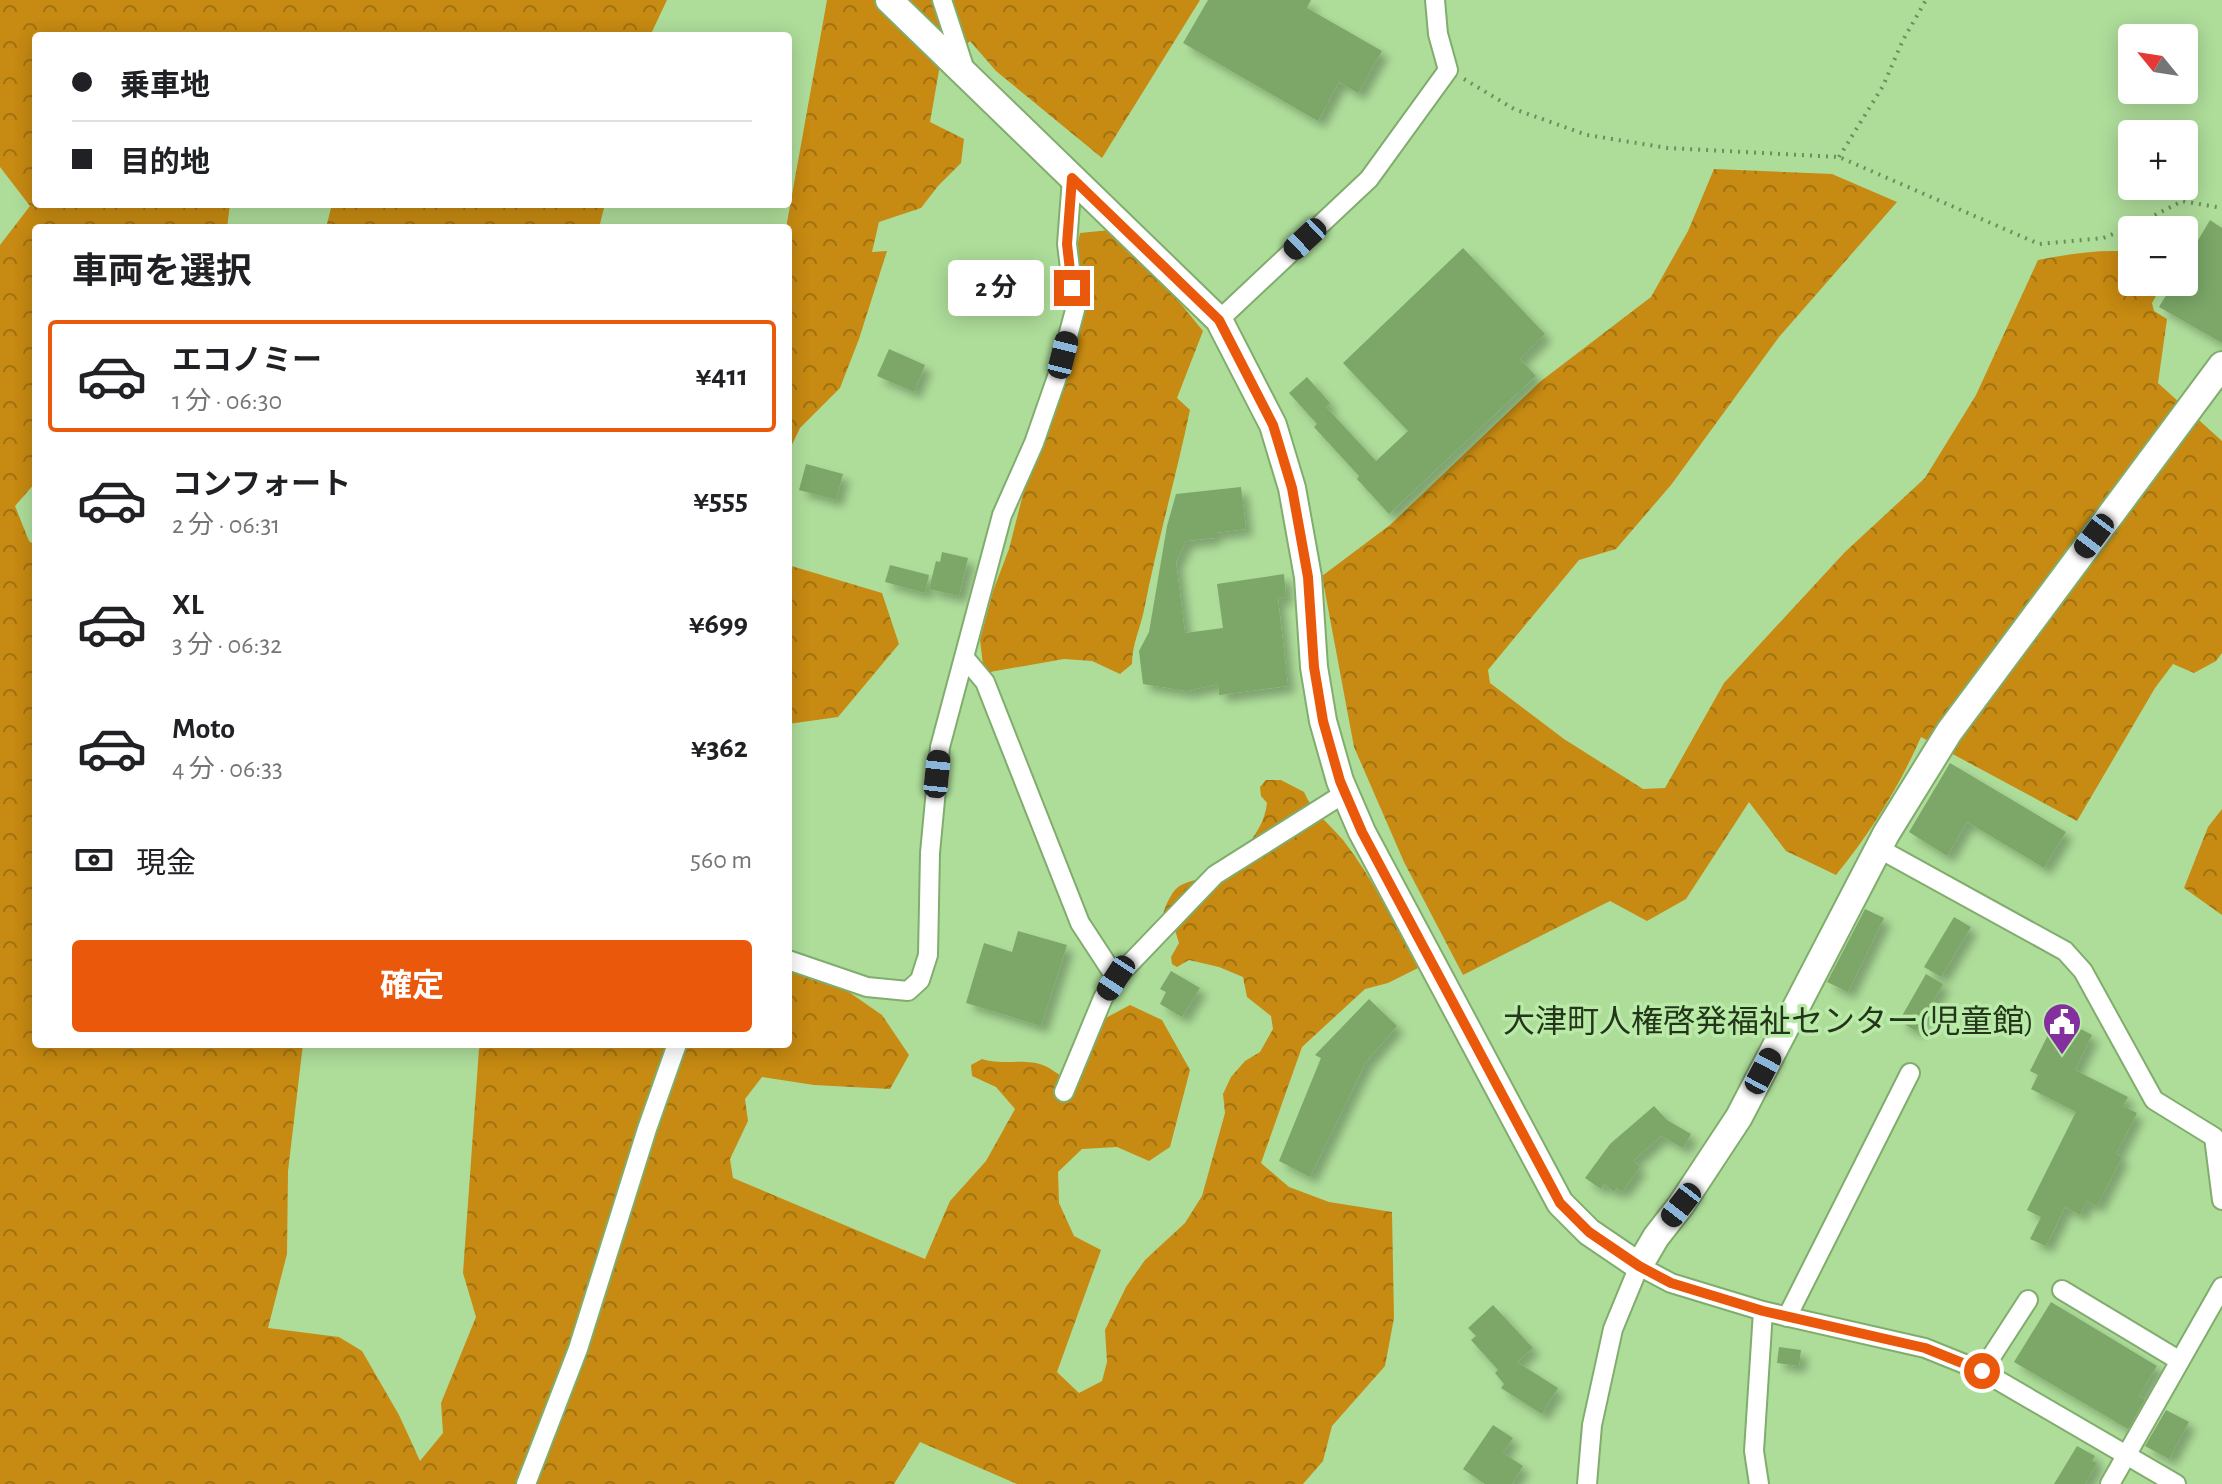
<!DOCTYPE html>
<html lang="ja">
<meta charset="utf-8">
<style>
body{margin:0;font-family:"Alegreya Sans","Noto Sans JP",sans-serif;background:#f6f6f6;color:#202124;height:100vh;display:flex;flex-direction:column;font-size:30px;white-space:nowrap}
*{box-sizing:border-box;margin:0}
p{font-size:26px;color:#757577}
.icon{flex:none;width:44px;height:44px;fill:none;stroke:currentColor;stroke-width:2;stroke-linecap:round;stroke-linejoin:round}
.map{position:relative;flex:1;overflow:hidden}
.details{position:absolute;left:32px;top:224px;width:760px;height:824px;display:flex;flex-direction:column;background:#fff;border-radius:8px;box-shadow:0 4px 20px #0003}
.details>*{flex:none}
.banner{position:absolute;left:32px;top:32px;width:760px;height:176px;border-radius:8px;box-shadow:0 4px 20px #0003;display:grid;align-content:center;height:176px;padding:0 40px;background:#fff}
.needle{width:52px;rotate:300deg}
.controls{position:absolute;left:2118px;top:24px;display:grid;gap:16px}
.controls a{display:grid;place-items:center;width:80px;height:80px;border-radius:8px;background:#fff;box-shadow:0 4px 20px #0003;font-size:40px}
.end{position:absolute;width:36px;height:36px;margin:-18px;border:10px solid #ea580c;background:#fff;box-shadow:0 0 0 4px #fff}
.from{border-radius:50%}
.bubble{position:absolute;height:56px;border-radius:8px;background:#fff;box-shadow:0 4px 20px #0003;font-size:26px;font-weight:700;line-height:56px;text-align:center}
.car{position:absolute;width:24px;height:48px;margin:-24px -12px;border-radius:10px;box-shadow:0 0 6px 2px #0007;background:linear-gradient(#222 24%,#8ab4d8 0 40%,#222 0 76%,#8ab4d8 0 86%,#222 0)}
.banner b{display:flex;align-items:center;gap:28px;height:76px;font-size:30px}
.banner b+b{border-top:2px solid #e0e0e0}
.banner i{width:20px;height:20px;background:#202124}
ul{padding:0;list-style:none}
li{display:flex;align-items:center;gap:24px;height:112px;margin:0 16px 12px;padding:0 24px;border:4px solid transparent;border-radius:8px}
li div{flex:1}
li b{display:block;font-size:30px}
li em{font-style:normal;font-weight:700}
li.selected{border-color:#ea580c}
li>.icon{width:72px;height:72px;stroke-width:1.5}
h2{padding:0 40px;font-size:36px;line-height:96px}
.pay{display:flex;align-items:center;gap:20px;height:88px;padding:0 40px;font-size:30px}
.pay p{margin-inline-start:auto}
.action{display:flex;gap:16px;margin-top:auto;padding:16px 40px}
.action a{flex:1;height:92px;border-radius:8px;background:#ea580c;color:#fff;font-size:32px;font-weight:700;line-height:92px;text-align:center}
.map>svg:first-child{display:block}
</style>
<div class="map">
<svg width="2222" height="1484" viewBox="0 0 2222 1484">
<defs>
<pattern id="forest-crowns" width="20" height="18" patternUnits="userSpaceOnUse" patternTransform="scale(2)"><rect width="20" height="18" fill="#c78a12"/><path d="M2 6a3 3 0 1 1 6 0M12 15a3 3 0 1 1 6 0" fill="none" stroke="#a17210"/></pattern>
<filter id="shadow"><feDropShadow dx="7" dy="7" stdDeviation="4" flood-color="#0004"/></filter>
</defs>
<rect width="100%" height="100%" fill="#aedd9a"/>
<path fill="url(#forest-crowns)" d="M0 0H667L650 36H36V204H230L227 228H36V482L15 506 29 541 36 546V1044H303L288 1171 287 1254 268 1328 339 1337 362 1351 399 1415 420 1461 443 1433 441 1403 476 1317 463 1273 479 1049 483 1044H788V950L882 1015 909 1055 890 1089 814 1085 762 1077 745 1099 748 1121 730 1159 733 1178 925 1259 950 1201 986 1161 1015 1109 996 1087 972 1076 971 1065 982 1059C1002 1066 1025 1057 1045 1066 1060 1073 1061 1080 1079 1082L1102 1020 1130 1005 1162 1020 1190 1070 1170 1147 1149 1161 1117 1147 1082 1149 1058 1172 1059 1203 1074 1236 1101 1250 1057 1372 1079 1393 1102 1381 1107 1362 1105 1330 1126 1287 1145 1260 1185 1223 1202 1196 1225 1113 1223 1094 1231 1077 1245 1061 1260 1052 1273 1029 1271 1016 1247 997 1243 977 1219 967 1189 960 1177 967 1172 964 1171 957 1179 943 1175 930 1162 921C1162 913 1170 894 1177 888 1182 883 1193 881 1200 878 1231 864 1263 838 1267 803L1261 796 1260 787 1266 780H1281L1304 792C1312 812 1329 823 1343 840 1373 878 1395 925 1418 968L1388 983 1365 989 1302 1047 1261 1163 1289 1187 1329 1202 1392 1212 1394 1318 1385 1366 1332 1426 1323 1461 1303 1484H1017L920 1442 894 1484H0V245L30 206 0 167Z
M827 0H1200L1102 158 996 71 970 41 940 65 930 122 964 139 961 163 938 186 921 208 879 222 872 252 887 251 859 339 840 388 800 428 788 453V228H786Z
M1714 169 1832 174 1897 202 1779 337 1671 485 1616 549 1579 560 1488 670 1490 683 1564 739 1643 789 1665 788 1724 683 1845 552 1925 478 1976 395 2038 260C2069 254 2100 249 2132 252V282H2164L2152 303 2154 311 2167 319 2158 383 2222 441V653L2216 661 2194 673 2173 664 2155 688 2077 821 1921 737C1899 787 1871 832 1836 875L1786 851 1749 802 1686 899 1647 921 1610 901 1463 975 1404 862 1354 747 1322 576 1390 525 1541 381 1651 297 1688 231Z
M332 204H605L599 228H326Z
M1110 230 1163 282 1203 331 1177 398 1190 410C1176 477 1157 543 1144 610 1140 629 1132 645 1132 664L1120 674 1092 661 1064 659 984 673 980 640 993 591 1009 549 1030 467 1064 378 1073 266 1080 233Z
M788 565 882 593 899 644 838 717 788 724Z
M2222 809V915L2184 888 2208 827Z"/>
<path fill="#7ba768" filter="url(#shadow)" d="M1208 0H1311L1307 8 1382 51 1358 93 1339 82 1318 121 1183 43Z
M2210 220 2222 228V343L2159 307 2174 282H2184V264Z
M1463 248 1545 334 1520 359 1536 376 1389 514 1357 479 1359 476 1314 427 1317 424 1289 393 1307 377 1330 403 1326 407 1376 461 1408 431 1343 363Z
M889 349 925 365 914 392 877 376Z
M806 464 843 474 836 500 799 490Z
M1241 487 1246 529 1214 533V538L1186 541 1176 562 1185 633 1223 628 1217 584 1284 574 1286 597 1278 599 1288 686 1219 695 1218 684 1187 691 1143 684 1139 651 1149 632 1167 526 1176 494Z
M942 552 968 558 959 596 929 589 936 561 940 562Z
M890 565 929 575 925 593 885 582Z
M1950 763 2066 832 2044 868 1967 822 1947 856 1909 832Z
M1865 909 1884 918 1848 992 1827 982Z
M1954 917 1971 927 1941 977 1924 967Z
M1018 931 1067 945 1041 1026 966 1003 984 943 1012 952Z
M1171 971 1200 988 1182 1017 1160 1004 1166 992 1160 989Z
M1926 974 1943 984 1916 1031 1899 1021Z
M1369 999 1397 1026 1366 1062 1310 1177 1279 1161 1321 1058 1315 1055Z
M2064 1020 2092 1035 2075 1070 2128 1097 2123 1106 2137 1113 2116 1154 2122 1157 2097 1206 2087 1201 2080 1215 2065 1207 2046 1246 2030 1239 2041 1217 2027 1210 2076 1112 2031 1089 2038 1075 2030 1071 2048 1035 2055 1039Z
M1654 1106 1667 1120 1691 1134 1683 1148 1661 1136 1633 1161 1640 1167 1622 1192 1617 1188 1614 1192 1604 1184 1601 1189 1585 1178 1610 1144Z
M2051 1302 2157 1366 2139 1396 2145 1399 2128 1429 2014 1362Z
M1493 1305 1533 1348 1517 1362 1558 1388 1542 1414 1501 1388 1504 1384 1495 1373 1498 1370 1471 1340 1476 1336 1468 1328Z
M1779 1347 1801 1350 1799 1366 1777 1363Z
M2166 1410 2189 1422 2169 1459 2145 1446Z
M1493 1425 1513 1438 1503 1453 1523 1466 1512 1484H1485L1463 1469Z
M2077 1446 2095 1456 2092 1461 2097 1463 2085 1484H2054Z"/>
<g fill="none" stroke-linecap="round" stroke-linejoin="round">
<g stroke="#80ad6d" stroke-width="22">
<path id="street" d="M942 0 965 70
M1219 320 1369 179 1448 70 1438 34 1435 0
M964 657 985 682 1080 923 1116 978 1215 875 1345 793
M1878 848 2065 951 2083 971 2154 1100 2214 1137 2222 1200
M788 960 867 987 908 991 920 980 928 955 930 853 940 747 1002 515 1034 443 1057 377 1075 310 1067 244 1072 178
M1064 1092 1103 998 1116 978
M2062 1290 2180 1361
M1787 1317 1910 1073
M1982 1371 2028 1300
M526 1484 578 1349 647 1129 677 1044
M1587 1484 1592 1425 1613 1329 1639 1266 1671 1283 1763 1311 1925 1348 1982 1371 2176 1484
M1759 1484 1754 1451 1763 1311
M2110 1484 2222 1287"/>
</g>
<g stroke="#80ad6d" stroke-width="30">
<path id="secondary" d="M889 0 1219 320 1273 425 1292 488 1308 577 1314 667 1323 721 1340 781 1362 832 1560 1203 1589 1232 1639 1266 1656 1237 1681 1205 1739 1117 1886 834 1949 732 2222 365"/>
</g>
<path stroke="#6c8e5e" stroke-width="4" stroke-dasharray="2 6" stroke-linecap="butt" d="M1464 79 1514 109 1587 135 1668 148 1839 157 2039 244 2103 238 2138 224 2182 201 2222 208
M1839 157 1883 86 1903 40 1926 0"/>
<use href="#street" stroke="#fff" stroke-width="18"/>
<use href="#secondary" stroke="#fff" stroke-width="26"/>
</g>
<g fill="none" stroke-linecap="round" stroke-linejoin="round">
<path stroke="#ea580c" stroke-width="10" d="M1072 288 1067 244 1072 178 1219 320 1273 425 1292 488 1308 577 1314 667 1323 721 1340 781 1362 832 1560 1203 1589 1232 1639 1266 1671 1283 1763 1311 1925 1348 1982 1371"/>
</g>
<defs>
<g id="civic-pin" transform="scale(2)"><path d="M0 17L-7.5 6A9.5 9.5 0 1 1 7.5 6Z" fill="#832f9d" stroke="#baeaa7"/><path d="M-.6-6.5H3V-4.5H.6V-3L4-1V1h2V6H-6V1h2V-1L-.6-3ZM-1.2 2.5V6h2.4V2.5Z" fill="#fff"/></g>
</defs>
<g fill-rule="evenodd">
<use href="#civic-pin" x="2062" y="1022"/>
</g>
<g text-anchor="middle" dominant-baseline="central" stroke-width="7" stroke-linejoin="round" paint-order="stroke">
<g font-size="32" fill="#23351b" stroke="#baeaa7" text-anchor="end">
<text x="2034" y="1022">大津町人権啓発福祉センター(児童館)</text>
</g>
</g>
</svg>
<div class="controls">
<a><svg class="needle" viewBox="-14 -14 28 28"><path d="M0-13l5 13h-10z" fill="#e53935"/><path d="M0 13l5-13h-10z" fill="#757577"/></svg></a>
<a>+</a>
<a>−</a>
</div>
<i class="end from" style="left:1982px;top:1371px"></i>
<i class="end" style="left:1072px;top:288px"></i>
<div class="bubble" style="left:948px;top:260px;width:96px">2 分</div>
<i class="car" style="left:1305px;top:239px;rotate:227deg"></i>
<i class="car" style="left:1063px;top:355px;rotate:14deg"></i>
<i class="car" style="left:2094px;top:536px;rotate:217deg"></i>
<i class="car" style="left:937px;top:774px;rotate:6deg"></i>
<i class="car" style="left:1116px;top:978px;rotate:213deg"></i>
<i class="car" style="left:1763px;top:1071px;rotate:28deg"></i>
<i class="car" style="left:1681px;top:1205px;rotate:218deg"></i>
<div class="banner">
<b><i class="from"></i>乗車地</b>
<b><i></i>目的地</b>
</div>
<section class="details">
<h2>車両を選択</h2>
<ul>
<li class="selected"><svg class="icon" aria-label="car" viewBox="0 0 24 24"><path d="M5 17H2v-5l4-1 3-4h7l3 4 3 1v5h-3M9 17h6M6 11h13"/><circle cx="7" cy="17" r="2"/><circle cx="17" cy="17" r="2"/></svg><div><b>エコノミー</b><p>1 分 · 06:30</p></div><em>¥411</em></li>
<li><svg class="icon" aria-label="car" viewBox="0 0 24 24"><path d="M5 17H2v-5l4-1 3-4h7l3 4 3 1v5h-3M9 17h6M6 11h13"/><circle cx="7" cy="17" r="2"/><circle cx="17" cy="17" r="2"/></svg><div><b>コンフォート</b><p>2 分 · 06:31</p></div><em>¥555</em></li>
<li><svg class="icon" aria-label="car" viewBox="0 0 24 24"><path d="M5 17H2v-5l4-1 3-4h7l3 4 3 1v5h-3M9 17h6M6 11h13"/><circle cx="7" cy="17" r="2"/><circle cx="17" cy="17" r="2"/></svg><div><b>XL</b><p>3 分 · 06:32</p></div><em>¥699</em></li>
<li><svg class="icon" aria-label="car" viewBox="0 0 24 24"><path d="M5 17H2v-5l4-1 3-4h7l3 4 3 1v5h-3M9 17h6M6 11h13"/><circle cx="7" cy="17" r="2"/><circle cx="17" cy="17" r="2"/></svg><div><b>Moto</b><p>4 分 · 06:33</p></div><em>¥362</em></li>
</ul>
<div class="pay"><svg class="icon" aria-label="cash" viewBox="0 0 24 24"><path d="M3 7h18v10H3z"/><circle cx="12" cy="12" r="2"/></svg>現金<p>560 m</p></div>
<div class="action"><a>確定</a></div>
</section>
</div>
